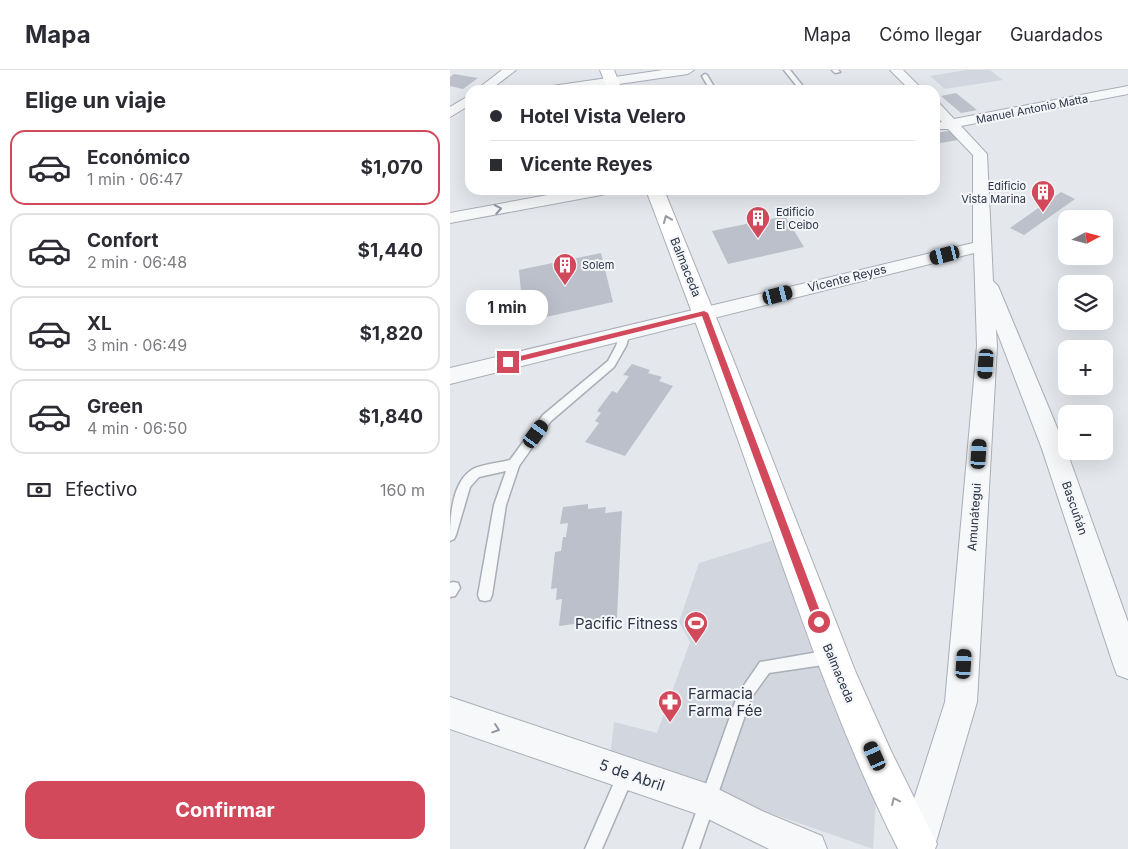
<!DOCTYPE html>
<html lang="es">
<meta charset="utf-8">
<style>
body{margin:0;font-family:Inter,sans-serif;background:#f2f2f3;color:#2b2b33;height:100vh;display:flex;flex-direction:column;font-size:19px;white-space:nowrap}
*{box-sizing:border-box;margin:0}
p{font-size:16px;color:#7c7c81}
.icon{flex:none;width:28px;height:28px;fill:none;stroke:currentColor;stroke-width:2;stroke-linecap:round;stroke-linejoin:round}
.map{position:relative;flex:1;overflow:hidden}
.panel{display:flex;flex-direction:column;background:#fff;width:450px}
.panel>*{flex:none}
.top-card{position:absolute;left:15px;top:15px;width:475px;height:110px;border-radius:15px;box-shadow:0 5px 20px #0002;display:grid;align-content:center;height:110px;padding:0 25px;background:#fff}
.needle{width:32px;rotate:83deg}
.buttons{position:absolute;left:608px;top:140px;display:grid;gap:10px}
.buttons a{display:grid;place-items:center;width:55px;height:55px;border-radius:10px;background:#fff;box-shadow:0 5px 20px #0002;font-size:25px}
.end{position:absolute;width:22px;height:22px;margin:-11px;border:6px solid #d1495b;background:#fff;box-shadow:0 0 0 2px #fff}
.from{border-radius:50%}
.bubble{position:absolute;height:35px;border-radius:15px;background:#fff;box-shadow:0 5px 20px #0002;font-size:16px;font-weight:700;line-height:35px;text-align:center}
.car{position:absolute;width:15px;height:30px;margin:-15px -8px;border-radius:6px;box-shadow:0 0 4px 1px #0007;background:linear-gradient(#222 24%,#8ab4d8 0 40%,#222 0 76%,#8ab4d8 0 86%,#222 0)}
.top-card b{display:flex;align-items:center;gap:18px;height:48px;font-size:19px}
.top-card b+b{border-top:1px solid #e1e1e2}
.top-card i{width:12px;height:12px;background:#2b2b33}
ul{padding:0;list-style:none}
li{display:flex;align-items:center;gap:15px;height:75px;margin:0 10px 8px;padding:0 15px;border:2px solid #e1e1e2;border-radius:15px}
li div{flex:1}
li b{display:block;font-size:19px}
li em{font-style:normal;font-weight:700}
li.selected{border-color:#d1495b}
li>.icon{width:45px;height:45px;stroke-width:1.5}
h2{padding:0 25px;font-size:22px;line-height:60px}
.pay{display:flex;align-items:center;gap:12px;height:55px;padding:0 25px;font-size:19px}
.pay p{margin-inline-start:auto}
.primary-button{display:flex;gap:10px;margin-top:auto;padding:10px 25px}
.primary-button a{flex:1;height:58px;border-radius:15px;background:#d1495b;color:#fff;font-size:20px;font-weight:700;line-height:58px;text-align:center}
header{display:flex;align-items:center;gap:30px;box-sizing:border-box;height:70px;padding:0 25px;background:#fff;border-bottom:1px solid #e1e1e2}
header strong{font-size:24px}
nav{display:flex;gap:28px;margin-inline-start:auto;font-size:18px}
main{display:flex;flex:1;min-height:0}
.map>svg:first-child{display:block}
</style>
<header>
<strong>Mapa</strong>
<nav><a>Mapa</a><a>Cómo llegar</a><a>Guardados</a></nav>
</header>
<main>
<section class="panel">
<h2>Elige un viaje</h2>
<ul>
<li class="selected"><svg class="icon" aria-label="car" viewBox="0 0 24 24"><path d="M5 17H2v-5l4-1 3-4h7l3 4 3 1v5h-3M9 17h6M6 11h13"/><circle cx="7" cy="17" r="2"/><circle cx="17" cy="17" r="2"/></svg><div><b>Económico</b><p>1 min · 06:47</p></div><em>$1,070</em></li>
<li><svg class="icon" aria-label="car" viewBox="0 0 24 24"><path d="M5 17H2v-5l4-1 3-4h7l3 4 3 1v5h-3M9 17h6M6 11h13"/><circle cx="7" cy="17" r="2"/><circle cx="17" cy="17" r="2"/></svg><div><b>Confort</b><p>2 min · 06:48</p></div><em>$1,440</em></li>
<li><svg class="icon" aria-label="car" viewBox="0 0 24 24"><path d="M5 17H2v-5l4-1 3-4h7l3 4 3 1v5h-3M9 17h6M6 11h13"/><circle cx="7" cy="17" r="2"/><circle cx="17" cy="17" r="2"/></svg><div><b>XL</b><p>3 min · 06:49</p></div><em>$1,820</em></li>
<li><svg class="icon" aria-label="car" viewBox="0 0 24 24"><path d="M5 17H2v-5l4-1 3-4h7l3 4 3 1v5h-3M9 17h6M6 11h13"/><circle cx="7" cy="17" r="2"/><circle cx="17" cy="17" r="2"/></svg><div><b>Green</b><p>4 min · 06:50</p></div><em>$1,840</em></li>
</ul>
<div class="pay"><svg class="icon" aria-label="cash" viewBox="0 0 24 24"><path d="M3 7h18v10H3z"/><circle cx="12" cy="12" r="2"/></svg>Efectivo<p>160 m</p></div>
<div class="primary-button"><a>Confirmar</a></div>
</section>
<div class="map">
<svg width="678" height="779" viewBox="0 0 678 779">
<rect width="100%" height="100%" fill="#e4e7ec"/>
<path fill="#d2d6de" d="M517 0H540L553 10 495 19 480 6Z
M337 466 427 710 423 779 160 687 164 652 207 663 240 572 229 552 249 493Z"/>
<path fill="#bbc0ca" d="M4 4 28 8 13 19 0 16V7Z
M506 23 527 40 511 43 491 26Z
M499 61 508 70 485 74V63Z
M611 122 625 129 574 165 560 158Z
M335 146 354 177 278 194 262 161Z
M151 183 163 232 74 252 69 200Z
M182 294 200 300 198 303 212 307 209 311 223 316 175 386 135 372 149 353 145 351 151 343 147 341 162 321 167 323 179 306 173 305Z
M138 434V439L156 437 155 443 172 441 167 548 109 556 112 529 106 530 107 518 101 519 105 482 111 481 113 467H116L118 453 110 454 113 437Z"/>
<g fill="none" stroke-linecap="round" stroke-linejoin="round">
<g stroke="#a9aeb7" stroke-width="3">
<path id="lane" d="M334 0H340L356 20H350Z
M382 0H388L390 2 385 3Z
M255 4 257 5 266 20H260L252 6Z
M175 260 180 263 176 276 164 297 101 351 69 396 56 435 42 525 40 530 35 531 30 530 28 525 44 435 56 401 29 407 20 417 6 465 4 469 0 471C0 449 1 412 23 399 33 394 49 393 60 390L93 345 158 291 166 276 170 263Z
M3 512 8 513 10 518 5 526 0 527V513Z
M380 580 385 582 387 587 385 592 380 594 319 603 301 628 249 779H233L288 624 310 592Z
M176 697 182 699 184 705 152 779H135L170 699Z"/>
</g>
<g stroke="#a9aeb7" stroke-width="2">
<path id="street" d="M52 0H66L40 20H26Z
M213 0H244L238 4 128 20H96L102 16Z
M440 0H453L473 20H460Z
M678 16V24L511 56 537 84 543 211 548 216 616 379 678 552V609L667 605 663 594 592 379 546 259 547 276 527 632 484 779H448L495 632 527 276 524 183 0 314V298L523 173V85L498 59H486V53L492 52 485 45V33L490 34 504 49Z
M20 25V35L0 47V37Z
M125 120H159L157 123 151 125 0 153V143Z
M0 627 258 714 312 741 372 766 377 779H319L250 745 0 659Z"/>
</g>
<g stroke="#a9aeb7" stroke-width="2">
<path id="secondary" d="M150 0H164L172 20H158Z
M196 120H214L281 284 406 603 441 681 487 774 485 779H448C394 672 355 559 315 446 277 337 237 228 196 120Z"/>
</g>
<use href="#lane" fill="#f7f8fa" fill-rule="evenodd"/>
<use href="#street" fill="#f7f8fa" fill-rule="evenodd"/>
<use href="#secondary" fill="#fff" fill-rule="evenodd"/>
</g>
<defs><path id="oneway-chevron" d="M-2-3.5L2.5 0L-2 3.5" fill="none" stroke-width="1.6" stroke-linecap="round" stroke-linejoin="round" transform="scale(1.25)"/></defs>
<g stroke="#9196a0">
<use href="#oneway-chevron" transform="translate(48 139) rotate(-10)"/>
<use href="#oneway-chevron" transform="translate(46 659) rotate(19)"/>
</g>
<g stroke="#959aa2">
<use href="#oneway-chevron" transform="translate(217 149) rotate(-112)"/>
<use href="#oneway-chevron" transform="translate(445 731) rotate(-115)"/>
</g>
<path fill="#d1495b" d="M254 241 258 243 374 552 369 557 364 552 252 246 58 294 55 292 58 289Z"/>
<defs>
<g id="building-pin" transform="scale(1.25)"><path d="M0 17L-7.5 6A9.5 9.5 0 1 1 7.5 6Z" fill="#d1495b" stroke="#f4f6f9"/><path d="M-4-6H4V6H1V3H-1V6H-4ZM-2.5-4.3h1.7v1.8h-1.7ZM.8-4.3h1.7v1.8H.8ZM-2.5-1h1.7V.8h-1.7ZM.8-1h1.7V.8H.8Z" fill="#fff"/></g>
<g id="stadium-pin" transform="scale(1.25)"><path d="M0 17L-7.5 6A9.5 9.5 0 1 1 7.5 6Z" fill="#d1495b" stroke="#f4f6f9"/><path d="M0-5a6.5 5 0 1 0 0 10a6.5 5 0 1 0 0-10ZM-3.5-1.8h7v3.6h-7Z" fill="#fff"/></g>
<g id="pharmacy-pin" transform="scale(1.25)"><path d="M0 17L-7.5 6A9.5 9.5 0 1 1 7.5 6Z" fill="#d1495b" stroke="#f4f6f9"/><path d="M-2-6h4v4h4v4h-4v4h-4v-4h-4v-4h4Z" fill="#fff"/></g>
</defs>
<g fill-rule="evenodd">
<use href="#building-pin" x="593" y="122"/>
<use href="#building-pin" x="308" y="148"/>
<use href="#building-pin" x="115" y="195"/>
<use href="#stadium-pin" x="246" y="553"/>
<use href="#pharmacy-pin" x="220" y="632"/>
</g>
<g text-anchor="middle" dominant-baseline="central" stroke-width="4" stroke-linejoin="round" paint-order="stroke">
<g font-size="11" fill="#2b3445" stroke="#f4f6f9">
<text transform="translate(582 39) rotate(-11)">Manuel Antonio Matta</text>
</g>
<g font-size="11" fill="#2b3445" stroke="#f4f6f9" text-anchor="start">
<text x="576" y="116" text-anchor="end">Edificio<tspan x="576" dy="13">Vista Marina</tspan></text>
<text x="326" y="142">Edificio<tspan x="326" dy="13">El Ceibo</tspan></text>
<text x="132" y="195">Solem</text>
</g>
<g font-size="12" fill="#2b3445" stroke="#f4f6f9">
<text transform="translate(236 197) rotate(68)">Balmaceda</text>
<text transform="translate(397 208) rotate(-14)">Vicente Reyes</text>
<text transform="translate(625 438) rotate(71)">Bascuñán</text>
<text transform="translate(524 447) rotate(-86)">Amunátegui</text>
<text transform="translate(389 603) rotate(67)">Balmaceda</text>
</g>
<g font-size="15" fill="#2b3445" stroke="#f4f6f9" text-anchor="end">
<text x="228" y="553">Pacific Fitness</text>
<text x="238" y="623" text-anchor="start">Farmacia<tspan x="238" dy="17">Farma Fée</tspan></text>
</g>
<g font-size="15" fill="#2b3445" stroke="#f4f6f9">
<text transform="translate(182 705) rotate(19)">5 de Abril</text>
</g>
</g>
</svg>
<div class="buttons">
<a><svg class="needle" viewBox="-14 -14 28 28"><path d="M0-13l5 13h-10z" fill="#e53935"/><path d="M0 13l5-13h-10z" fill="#7c7c81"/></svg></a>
<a><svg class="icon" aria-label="layers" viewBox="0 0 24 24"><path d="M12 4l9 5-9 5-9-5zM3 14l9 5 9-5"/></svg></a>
<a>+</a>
<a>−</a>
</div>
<i class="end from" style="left:369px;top:552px"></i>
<i class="end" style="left:58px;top:292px"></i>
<div class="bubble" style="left:16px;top:220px;width:82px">1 min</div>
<i class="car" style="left:495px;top:185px;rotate:256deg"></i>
<i class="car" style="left:328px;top:225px;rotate:76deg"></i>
<i class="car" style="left:536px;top:294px;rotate:184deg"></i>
<i class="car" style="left:86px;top:364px;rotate:36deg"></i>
<i class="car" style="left:529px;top:384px;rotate:4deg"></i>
<i class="car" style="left:514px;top:594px;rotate:4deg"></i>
<i class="car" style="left:425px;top:686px;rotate:336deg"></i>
<div class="top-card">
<b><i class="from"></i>Hotel Vista Velero</b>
<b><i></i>Vicente Reyes</b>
</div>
</div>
</main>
